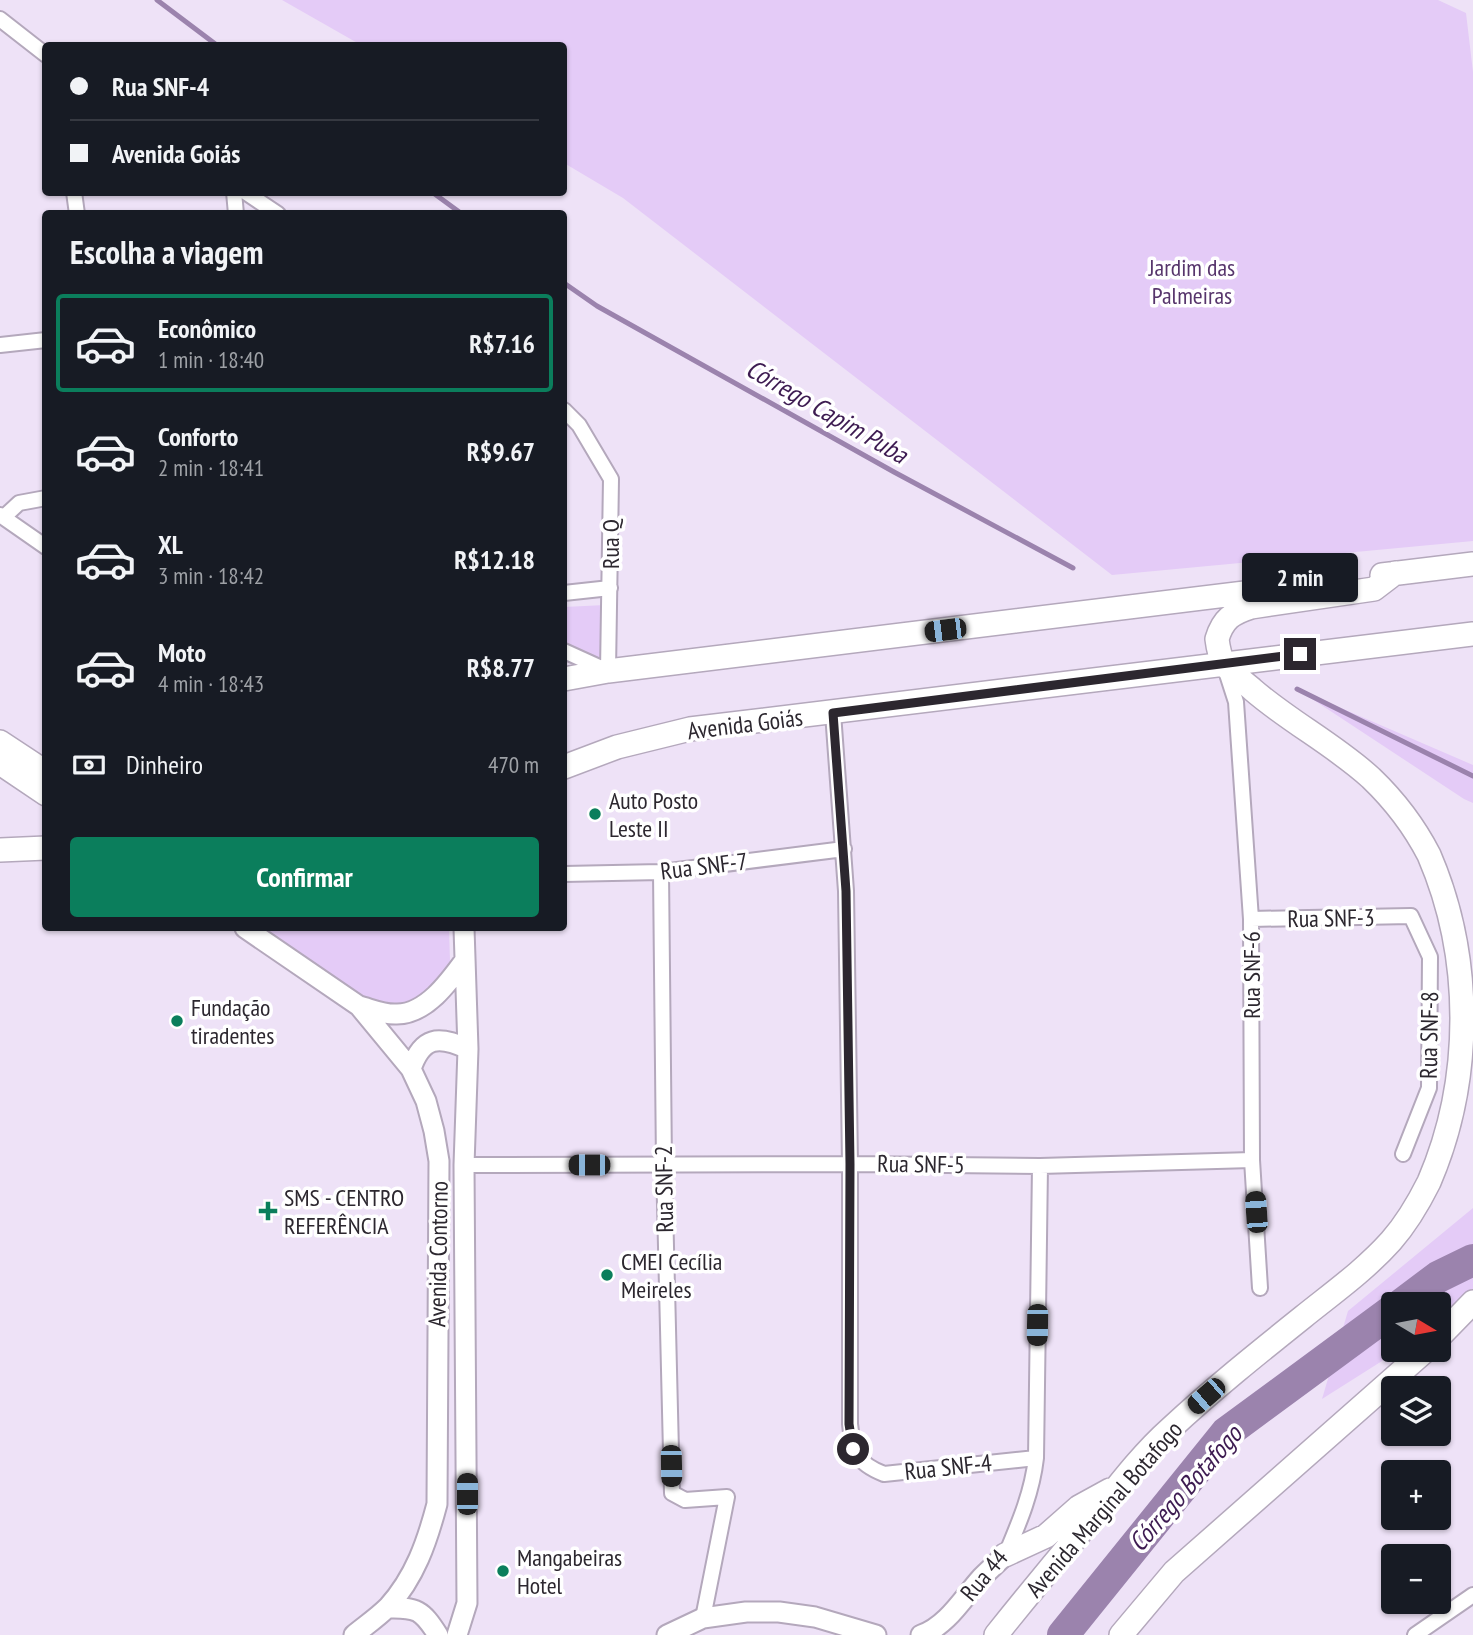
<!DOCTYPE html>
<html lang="pt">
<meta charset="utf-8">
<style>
body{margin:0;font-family:"PT Sans Narrow",sans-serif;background:#242831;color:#f1f3f6;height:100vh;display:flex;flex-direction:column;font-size:26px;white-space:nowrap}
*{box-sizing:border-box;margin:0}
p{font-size:23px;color:#9ea1a6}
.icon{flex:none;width:38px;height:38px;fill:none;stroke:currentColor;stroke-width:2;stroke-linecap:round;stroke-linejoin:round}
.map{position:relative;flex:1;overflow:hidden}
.sheet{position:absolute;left:42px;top:210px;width:525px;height:721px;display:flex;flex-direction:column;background:#171b24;border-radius:7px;box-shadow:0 2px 5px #0004}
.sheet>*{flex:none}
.top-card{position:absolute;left:42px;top:42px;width:525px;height:154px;border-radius:7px;box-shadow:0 2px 5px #0004;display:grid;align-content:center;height:154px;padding:0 28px;background:#171b24}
.needle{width:46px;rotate:100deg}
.fabs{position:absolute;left:1381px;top:1292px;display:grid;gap:14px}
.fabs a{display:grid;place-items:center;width:70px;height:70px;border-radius:7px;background:#171b24;box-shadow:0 2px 5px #0004;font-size:35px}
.end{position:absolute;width:32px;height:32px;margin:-16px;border:9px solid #2c272f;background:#fff;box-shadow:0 0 0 4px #fff}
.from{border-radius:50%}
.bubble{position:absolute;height:49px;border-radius:7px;background:#171b24;box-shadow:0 2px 5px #0004;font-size:23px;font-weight:700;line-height:49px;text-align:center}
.car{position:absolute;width:21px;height:42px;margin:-21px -10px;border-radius:9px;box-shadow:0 0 5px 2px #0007;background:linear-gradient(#222 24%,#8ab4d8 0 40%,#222 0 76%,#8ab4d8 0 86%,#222 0)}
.top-card b{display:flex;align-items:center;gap:24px;height:66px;font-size:26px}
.top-card b+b{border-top:2px solid #363941}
.top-card i{width:18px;height:18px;background:#f1f3f6}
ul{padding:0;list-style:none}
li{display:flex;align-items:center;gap:21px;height:98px;margin:0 14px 10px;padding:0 14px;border:4px solid transparent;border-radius:7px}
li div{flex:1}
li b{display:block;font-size:26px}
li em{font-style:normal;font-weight:700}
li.active{border-color:#0b7e5c}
li>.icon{width:63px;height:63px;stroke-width:1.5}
h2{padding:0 28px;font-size:32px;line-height:84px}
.pay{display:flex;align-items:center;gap:18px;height:77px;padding:0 28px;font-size:26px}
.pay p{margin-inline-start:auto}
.button{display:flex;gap:14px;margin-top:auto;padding:14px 28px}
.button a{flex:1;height:80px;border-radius:7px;background:#0b7e5c;color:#fff;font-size:28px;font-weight:700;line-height:80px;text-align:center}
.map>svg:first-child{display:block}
</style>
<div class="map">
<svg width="1473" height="1635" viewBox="0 0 1473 1635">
<rect width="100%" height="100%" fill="#eee2f7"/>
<path fill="#e4cbf7" d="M282 0H1438L1466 13 1473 72V541L1112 575 623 198 564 163V46L361 45Z
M605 605 604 661 564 645V607Z
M1297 689 1473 765V803L1464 799Z
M253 928H449L450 961 446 977 407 1006 371 1005Z
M1473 1208V1304L1439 1326 1438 1304H1393V1349H1401L1322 1399 1348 1311Z"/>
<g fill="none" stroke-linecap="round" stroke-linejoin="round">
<path stroke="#9b83ad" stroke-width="5" d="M157 0 218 46
M432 192 462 214
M564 283 597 306 894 472 1073 568
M1297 689 1473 776"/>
<path stroke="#9b83ad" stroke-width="32" d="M1402 1304 1438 1277 1473 1260
M1063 1635 1226 1433 1393 1310"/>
<g stroke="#b4a8bc" stroke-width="18">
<path id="minor" d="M0 19 46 55
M74 192 77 214
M234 192 236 214
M245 192 278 214
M0 345 46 340
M564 410 579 425 611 479 608 671 564 651
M0 515 46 547
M4 517 19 503 46 498
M564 593 610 588
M1226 671 1236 702 1251 919 1252 1160 1260 1288
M833 713 846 891 850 1164V1424C853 1452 856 1463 884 1474L1036 1458
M661 872 664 1164 672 1493 685 1500 727 1497 703 1618
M564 874 661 872 844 849
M1251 919 1411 916 1430 957 1429 1088 1403 1154
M464 1165 850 1164 1040 1166 1252 1160
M1006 1554C1019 1523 1032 1493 1036 1458L1040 1166
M1415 1635 1473 1595"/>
</g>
<g stroke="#b4a8bc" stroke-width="23">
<path id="secondary" d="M245 928 359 1006 411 1069 426 1101 434 1131 439 1161 437 1504C427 1542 415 1577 388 1607 378 1617 365 1626 354 1635
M359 1006C371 1009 384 1015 397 1014 426 1014 449 982 465 960
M411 1069C422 1037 438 1035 468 1049
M387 1608C417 1607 422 1610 438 1635
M457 1635 467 1603 464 1165 468 1049 464 928
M667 1635 703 1618 746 1612H779L815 1617 876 1635
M921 1635C947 1626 963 1598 981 1578 989 1570 997 1563 1005 1555"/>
</g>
<g stroke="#b4a8bc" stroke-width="26">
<path id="primary" d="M1382 575 1473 564
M564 679 608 671 1276 589
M0 742 44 771
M0 763 46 794
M564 767 617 747 690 729 1473 634
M0 850 46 848
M1438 1338 1473 1302
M1005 1555 1046 1536 1079 1507 1110 1490
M996 1635C1028 1595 1061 1555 1094 1516 1118 1486 1142 1454 1170 1429 1213 1389 1258 1353 1303 1317 1334 1292 1364 1271 1391 1241 1406 1224 1419 1202 1429 1182 1473 1080 1473 957 1429 855 1414 826 1395 801 1371 778 1335 745 1290 722 1253 690 1244 682 1231 673 1224 664 1220 657 1218 647 1217 639 1223 619 1232 613 1251 607L1374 589 1395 573
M1121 1635 1174 1572 1427 1349"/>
</g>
<use href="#minor" stroke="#fff" stroke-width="14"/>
<use href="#secondary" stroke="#fff" stroke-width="19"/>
<use href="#primary" stroke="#fff" stroke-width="23"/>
</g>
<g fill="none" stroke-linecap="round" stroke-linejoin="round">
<path stroke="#2c272f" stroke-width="9" d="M853 1449 849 1424 850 1164 846 891 833 713 1300 654"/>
</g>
<g fill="#0b7e5c" stroke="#fff" stroke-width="2.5">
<circle cx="595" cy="814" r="7"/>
<circle cx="177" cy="1021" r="7"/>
<path d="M264.5 1200.5h7v7h7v7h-7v7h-7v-7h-7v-7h7z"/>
<circle cx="607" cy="1275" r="7"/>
<circle cx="503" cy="1571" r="7"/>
</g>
<g text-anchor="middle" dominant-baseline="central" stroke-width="7" stroke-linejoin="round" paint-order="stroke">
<g font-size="24" fill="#57356c" stroke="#fff">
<text x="1192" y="267">Jardim das<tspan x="1192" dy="28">Palmeiras</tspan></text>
</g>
<g font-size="24" fill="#2c272f" stroke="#fff">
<text transform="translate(610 544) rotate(-90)">Rua Q</text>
<text transform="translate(745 724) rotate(-7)">Avenida Goiás</text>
<text transform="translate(704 866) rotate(-7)">Rua SNF-7</text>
<text transform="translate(1331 918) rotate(-1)">Rua SNF-3</text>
<text transform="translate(1251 975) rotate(-90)">Rua SNF-6</text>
<text transform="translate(1429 1035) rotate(-89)">Rua SNF-8</text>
<text transform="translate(921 1164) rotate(1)">Rua SNF-5</text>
<text transform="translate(664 1189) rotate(-91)">Rua SNF-2</text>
<text transform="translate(438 1254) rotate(-89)">Avenida Contorno</text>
<text transform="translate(948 1467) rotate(-6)">Rua SNF-4</text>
<text transform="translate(1104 1509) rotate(-49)">Avenida Marginal Botafogo</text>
<text transform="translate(984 1575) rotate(-50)">Rua 44</text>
</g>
<g font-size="24" fill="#2c272f" stroke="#fff" text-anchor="start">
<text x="609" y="800">Auto Posto<tspan x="609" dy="28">Leste II</tspan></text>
<text x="191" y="1007">Fundação<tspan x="191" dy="28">tiradentes</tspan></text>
<text x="284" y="1197">SMS - CENTRO<tspan x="284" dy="28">REFERÊNCIA</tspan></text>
<text x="621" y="1261">CMEI Cecília<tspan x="621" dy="28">Meireles</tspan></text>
<text x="517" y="1557">Mangabeiras<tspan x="517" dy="28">Hotel</tspan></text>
</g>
<g font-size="26" font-style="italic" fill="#3d1b51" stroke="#fff">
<text transform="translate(827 411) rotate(30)">Córrego Capim Puba</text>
<text transform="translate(1185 1488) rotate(-49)">Córrego Botafogo</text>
</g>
</g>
</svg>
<div class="fabs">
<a><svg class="needle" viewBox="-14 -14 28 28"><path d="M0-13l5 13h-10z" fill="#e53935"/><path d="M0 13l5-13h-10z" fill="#9ea1a6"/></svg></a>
<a><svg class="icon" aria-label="layers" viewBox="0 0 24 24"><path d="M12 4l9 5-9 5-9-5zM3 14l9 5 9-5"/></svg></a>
<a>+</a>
<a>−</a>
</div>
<i class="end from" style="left:853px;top:1449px"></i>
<i class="end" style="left:1300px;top:654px"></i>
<div class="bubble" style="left:1242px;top:553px;width:116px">2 min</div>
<i class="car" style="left:945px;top:630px;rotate:263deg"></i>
<i class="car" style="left:589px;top:1165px;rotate:270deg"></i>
<i class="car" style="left:1256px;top:1212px;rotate:356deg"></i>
<i class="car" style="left:1037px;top:1325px;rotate:181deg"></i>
<i class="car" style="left:1206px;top:1396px;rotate:229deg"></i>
<i class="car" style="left:671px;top:1466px;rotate:179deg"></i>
<i class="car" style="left:467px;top:1494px;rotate:0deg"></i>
<div class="top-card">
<b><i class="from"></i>Rua SNF-4</b>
<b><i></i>Avenida Goiás</b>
</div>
<section class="sheet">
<h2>Escolha a viagem</h2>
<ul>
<li class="active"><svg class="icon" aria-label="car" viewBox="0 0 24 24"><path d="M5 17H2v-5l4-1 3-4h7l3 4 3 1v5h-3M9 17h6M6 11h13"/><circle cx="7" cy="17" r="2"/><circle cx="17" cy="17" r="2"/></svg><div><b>Econômico</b><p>1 min · 18:40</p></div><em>R$7.16</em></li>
<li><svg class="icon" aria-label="car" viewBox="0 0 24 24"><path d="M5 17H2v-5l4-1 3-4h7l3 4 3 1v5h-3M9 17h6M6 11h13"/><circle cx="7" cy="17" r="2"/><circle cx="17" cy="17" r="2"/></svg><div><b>Conforto</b><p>2 min · 18:41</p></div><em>R$9.67</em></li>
<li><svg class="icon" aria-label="car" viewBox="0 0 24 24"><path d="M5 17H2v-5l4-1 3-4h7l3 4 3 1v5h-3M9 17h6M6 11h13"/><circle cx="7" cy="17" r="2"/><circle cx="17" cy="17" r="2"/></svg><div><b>XL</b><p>3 min · 18:42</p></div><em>R$12.18</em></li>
<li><svg class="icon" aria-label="car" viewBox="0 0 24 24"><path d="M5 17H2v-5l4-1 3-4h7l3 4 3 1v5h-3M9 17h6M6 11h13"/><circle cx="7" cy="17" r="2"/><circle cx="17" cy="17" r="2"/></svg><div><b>Moto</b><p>4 min · 18:43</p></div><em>R$8.77</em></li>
</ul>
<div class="pay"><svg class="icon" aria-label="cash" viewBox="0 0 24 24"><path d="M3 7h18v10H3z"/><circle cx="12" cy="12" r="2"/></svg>Dinheiro<p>470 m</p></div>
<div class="button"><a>Confirmar</a></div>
</section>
</div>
